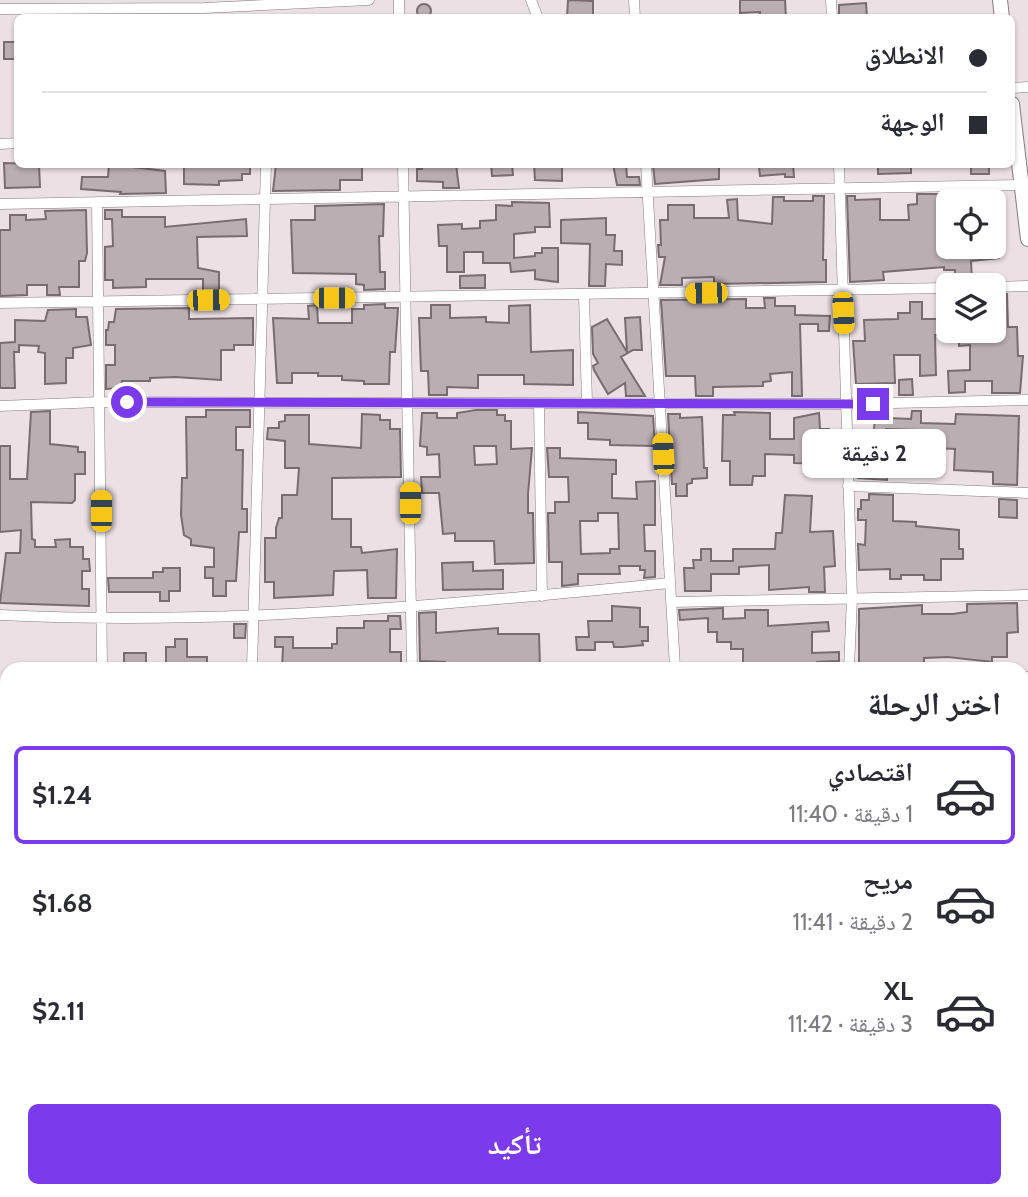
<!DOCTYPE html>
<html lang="ar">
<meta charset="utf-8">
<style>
body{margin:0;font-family:Cabin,"Noto Naskh Arabic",sans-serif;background:#f7f7f7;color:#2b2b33;direction:rtl;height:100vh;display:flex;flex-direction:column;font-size:26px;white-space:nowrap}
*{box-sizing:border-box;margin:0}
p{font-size:23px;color:#7c7c81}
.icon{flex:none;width:38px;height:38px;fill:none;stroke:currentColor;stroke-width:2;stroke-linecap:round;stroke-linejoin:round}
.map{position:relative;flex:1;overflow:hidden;direction:ltr}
.panel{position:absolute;left:0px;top:662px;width:1029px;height:536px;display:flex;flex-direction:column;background:#fff;border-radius:21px 21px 0 0;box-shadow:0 2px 5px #0004;direction:rtl}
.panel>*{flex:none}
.guide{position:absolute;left:14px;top:14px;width:1001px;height:154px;border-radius:10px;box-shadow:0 2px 5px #0004;direction:rtl;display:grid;align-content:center;height:154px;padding:0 28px;background:#fff}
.controls{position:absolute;left:936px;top:189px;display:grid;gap:14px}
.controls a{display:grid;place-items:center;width:70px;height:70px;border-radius:10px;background:#fff;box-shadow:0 2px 5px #0004;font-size:35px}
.end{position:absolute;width:32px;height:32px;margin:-16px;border:9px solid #7c3aed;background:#fff;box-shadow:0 0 0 4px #fff}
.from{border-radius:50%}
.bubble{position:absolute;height:49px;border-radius:10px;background:#fff;box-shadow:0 2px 5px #0004;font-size:23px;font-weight:700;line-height:49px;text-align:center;direction:rtl}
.car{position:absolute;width:21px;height:42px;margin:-21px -10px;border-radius:9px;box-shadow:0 0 5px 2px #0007;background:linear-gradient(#f5c518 24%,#345 0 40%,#f5c518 0 76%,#345 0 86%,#f5c518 0)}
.guide b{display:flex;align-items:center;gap:24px;height:66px;font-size:26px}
.guide b+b{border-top:2px solid #e1e1e2}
.guide i{width:18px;height:18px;background:#2b2b33}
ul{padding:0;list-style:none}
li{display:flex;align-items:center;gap:21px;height:98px;margin:0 14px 10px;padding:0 14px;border:4px solid transparent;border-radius:10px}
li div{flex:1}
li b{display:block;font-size:26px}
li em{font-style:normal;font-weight:700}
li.active{border-color:#7c3aed}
li>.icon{width:63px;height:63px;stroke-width:1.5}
h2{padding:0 28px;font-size:32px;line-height:84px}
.primary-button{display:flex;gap:14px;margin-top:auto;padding:14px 28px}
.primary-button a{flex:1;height:80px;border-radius:10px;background:#7c3aed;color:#fff;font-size:28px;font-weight:700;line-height:80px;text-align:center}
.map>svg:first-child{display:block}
</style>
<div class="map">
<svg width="1028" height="1197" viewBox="0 0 1028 1197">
<rect width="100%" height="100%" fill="#ebe0e4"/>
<path fill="#b9aeb2" stroke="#776d71" stroke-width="2" fill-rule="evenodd" d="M568 0 593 1V18H567Z
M740 0H785L786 18H760V12L740 13Z
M866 3 867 18H839V5Z
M417 11a7 7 0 1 1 14 0a7 7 0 1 1-14 0Z
M4 42H18V59H4Z
M4 163 39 164 40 187 5 188Z
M109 164 165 171 166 193 120 194 121 192 81 189 82 177H108Z
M184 164H250V174H242V180L219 181V185L184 184Z
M276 164 362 166V180H340V190L273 191Z
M422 164H456L459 188H443V182L417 181V169H422Z
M491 164H512L513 175 492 176Z
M534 164H562V181L535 180Z
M613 164H626L627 177H639L640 185H617Z
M793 164 794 177H785V174L760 176 759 166Z
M878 164H911V173L878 174Z
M971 164H989V174H971Z
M653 165 719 166V179L655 184Z
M997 193 998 200 951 201V194Z
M917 194H941L943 237H948V247H999V258L971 261 972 281H962L961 277H955V270H944V267L883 272 884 280 850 282 847 196H855V200L880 199V220H909L908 205 917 204Z
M813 196H824L823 260H826V282L714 284V277L682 278V285H660L665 257H659L658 245H661L660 220H668V205H694V218H729L727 200 737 199 738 220 772 224 773 197H784V201H813Z
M512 202 549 203 550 227H535V232L514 234V258L535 256V253H542V248H558V282L535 279V270L511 272 510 263H483V252H464V272H447V246H439L438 225 462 224V229L480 228V221L496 220V205L512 206Z
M384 204 383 236H379L380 272H385V289L364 290V285L356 284V274L293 273 291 220H315V206Z
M86 210 87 253 85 261H79V287H59L60 295H47V285H27V295L0 296V230H10V215H26V220L46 219 45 211Z
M105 210H122V217H165V227L246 219 247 236 197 237 198 268 219 272V292H203V279H146V287L113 288V280H105V247L113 246 112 219H105Z
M606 218V235H615L614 251H622V265L606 264 605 286H589L590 244 561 243V220Z
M485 275V288H460V276Z
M994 294H1007L1008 327H1017L1018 356H1023L1020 393H992V381H965V392L949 393 948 371 970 370V345L959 346V331H994Z
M764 298H775V306H795V315L830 316 829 331H818V324H800L802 396H792V372L770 374 771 381 763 382V386L713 387V396H696L695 376H666L661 300 746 299V308H765Z
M910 302H922V319H948V335H935L936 375 920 376V355H894L895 383 856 384 853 341H865L864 320 898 319V313H910Z
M385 304V308H398L395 352H390L389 384H364V381L342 380V376H318V373H292V383H277L273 318 309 319 308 306 317 305 318 323H352V309H364V305Z
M431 305H450V318L486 317V322L509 323V306L530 305 531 352 573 350V385L524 384V375H478V388L447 387V395H429L428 371H421L419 318H431Z
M189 308V319L253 318V345H234V350H221V380L175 377 150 378V381H122L121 388 106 389V365H115V345H106V330H108L109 322H114L116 309Z
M76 309V317H87L91 345 73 348V358H66V383L45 384V353L38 352 39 346 19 345V352H14L15 388H0V343L15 342V320L45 321 48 310Z
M640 317 642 350H633L621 357 645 396H626L625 383 608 394 594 370 593 366 598 363 593 354 592 327 607 319 627 352 625 318Z
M912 379 913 395H899V380Z
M206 410H250V427H236V450H243L242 509H247V532H239L236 581H226V596H213V578H205V567H214V548L191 545V539L184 535 181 515 182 478H187L186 417H206Z
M476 410H497V415H505V421H511V449L532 448 528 494V513H533L534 563 495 564 494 541H455V533L443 534 439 493H422L421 477H440L439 454 427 455V447L420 446 422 413H437V418H457V413ZM474 446H496L497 464 475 465Z
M890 410 889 418 911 419 912 411H921V423L955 424 956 414 1019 416 1017 485 993 484V472L954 470 955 449 937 448 936 476 887 474V480L858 478 859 446H872L876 411ZM886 429 918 430 917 452 885 450Z
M50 411V444L78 447V452H85V474H75V500L72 503 31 502 32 539 35 540V547H56L55 540 70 539V547H83V559H89L90 571H82V589H89V606L0 603 6 553H20L21 530 0 532V446H10V479H27L31 412Z
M578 412 653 416 655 446 610 445V440L588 439V423H578Z
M734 412 770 413V439H794V418L819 413 820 429H829L830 449H824V464L794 463V455L765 454V476H753L752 485H730V461H722L723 415H735Z
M362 414 380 415V420H390V429H400L401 477 332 478V519H351V547H361L362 553 397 549 396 598H368L367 570 334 571 333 595 274 598V582H265V538H276V528L279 518H282V495H297L299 468H285V441L267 439 268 428H279V422L285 421V415H309V444L361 448Z
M668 414H680V418L702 417 704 468H707V478L692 479V483L687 484V496H676V484H672Z
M547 448H560V458L616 460V474H612V498L637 499 636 482 655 481V525H644L645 551H655V577L644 578 645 570H640V566H619L620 574H578V584L562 586V562H549L548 513H555V502H569L568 477H549ZM598 513H618L619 549H610V553L581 554 580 521H598Z
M869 494 893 495V521L916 522V526L959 530V549H963V559H941V580H924V575H901V579H890V569L859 570 858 544 865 545 866 520H858V509H861V500H869Z
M785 495 812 496 810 532 833 531 835 566 824 567 825 592H809V587L769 590V565L739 567V574H711V591H685L684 568H694L693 560H701V549H711V561H733V549H775L776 533H782Z
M999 499 1017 500V518L999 517Z
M473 562V571L503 570V589L443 590 442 563Z
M163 568H180V591H169V601H160V592H109L108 578H153V572H163Z
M1017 603 1018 632 1007 633V657H992V662L948 657 924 658V663L859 668V609L922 605V614H953L967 612V604Z
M612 606 640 608V627H648V641H642L643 645 623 647H614L613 642H595V650H577L576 637H589L588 621H612Z
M723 608V619L745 618V610H768V626L828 622 829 631 812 632V653L839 652V661L817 662V668H743V649H731V642H717V632H708V618L680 620 679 610Z
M436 612V633L498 628V634H539L540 668H451L445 666V662L420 661 419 613Z
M388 616H400L401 629H390V652H401V668H325V665H297V668H282L283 647H275V637H293V648H332V644H337V628H364V621H388Z
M234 624H246L245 638H234Z
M175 639H187V657H207V668H166V647H175Z
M124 653H146V668H124Z"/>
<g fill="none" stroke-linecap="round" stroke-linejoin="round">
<g stroke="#857b7f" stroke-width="11">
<path id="street" d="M399 0V18
M531 0 538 18
M634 0 635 18
M831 0 832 18
M0 9 204 8 369 0
M1012 88 1028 87
M0 144 18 143
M403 164 412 668
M646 164 675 668
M839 164 852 598 849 668
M97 202 102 668
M0 204 1022 185
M994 287 1028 286
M584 295 587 403
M0 303 948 288
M539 404 542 596
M0 406 100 402 847 404 1028 400
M848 486 1028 493
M672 602 1028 595
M0 615C223 626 448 605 670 583
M252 668 266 164
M1022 678 1028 677
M0 773 7 772
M1022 786H1028
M0 848H7
M1022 959 1028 958
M0 1131 7 1130
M1022 1145 1028 1144
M421 1190V1197
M774 1190 775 1197
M873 1190V1197
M236 1197V1190
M517 1197 587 1190
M664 1197 665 1190"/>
</g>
<g stroke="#857b7f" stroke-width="16">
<path id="secondary" d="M1000 0 1002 18
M1012 104 1028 239"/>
</g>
<use href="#street" stroke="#fff" stroke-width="10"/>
<use href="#secondary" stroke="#fff" stroke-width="14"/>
</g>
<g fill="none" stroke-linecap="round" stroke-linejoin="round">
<path stroke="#7c3aed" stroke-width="9" d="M127 402 873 404"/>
</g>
</svg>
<div class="controls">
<a><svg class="icon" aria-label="locate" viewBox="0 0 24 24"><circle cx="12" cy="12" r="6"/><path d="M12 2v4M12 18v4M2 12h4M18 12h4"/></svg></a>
<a><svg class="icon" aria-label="layers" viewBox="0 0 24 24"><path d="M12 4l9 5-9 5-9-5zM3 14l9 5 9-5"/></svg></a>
</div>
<i class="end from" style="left:127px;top:402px"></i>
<i class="end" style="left:873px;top:404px"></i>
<div class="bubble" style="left:802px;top:429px;width:144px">2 دقيقة</div>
<i class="car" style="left:706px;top:293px;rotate:269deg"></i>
<i class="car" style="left:334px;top:298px;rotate:90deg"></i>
<i class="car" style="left:208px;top:300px;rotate:89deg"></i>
<i class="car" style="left:843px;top:313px;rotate:177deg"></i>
<i class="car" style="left:663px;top:454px;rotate:357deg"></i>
<i class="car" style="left:410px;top:503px;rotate:0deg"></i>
<i class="car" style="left:101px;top:511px;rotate:0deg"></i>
<div class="guide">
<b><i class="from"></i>الانطلاق</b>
<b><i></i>الوجهة</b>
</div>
<section class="panel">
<h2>اختر الرحلة</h2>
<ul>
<li class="active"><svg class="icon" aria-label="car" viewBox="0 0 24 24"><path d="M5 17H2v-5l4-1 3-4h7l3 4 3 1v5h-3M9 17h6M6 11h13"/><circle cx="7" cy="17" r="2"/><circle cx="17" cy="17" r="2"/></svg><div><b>اقتصادي</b><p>1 دقيقة · 11:40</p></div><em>$1.24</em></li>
<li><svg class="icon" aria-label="car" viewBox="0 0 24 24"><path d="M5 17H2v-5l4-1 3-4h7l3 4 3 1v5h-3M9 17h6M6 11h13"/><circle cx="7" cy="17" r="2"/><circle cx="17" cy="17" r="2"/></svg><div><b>مريح</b><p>2 دقيقة · 11:41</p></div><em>$1.68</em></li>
<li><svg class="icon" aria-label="car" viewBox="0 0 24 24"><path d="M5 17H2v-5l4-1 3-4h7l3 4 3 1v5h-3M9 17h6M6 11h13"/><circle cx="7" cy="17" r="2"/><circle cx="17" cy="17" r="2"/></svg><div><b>XL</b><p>3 دقيقة · 11:42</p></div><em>$2.11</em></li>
</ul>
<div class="primary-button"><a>تأكيد</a></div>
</section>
</div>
